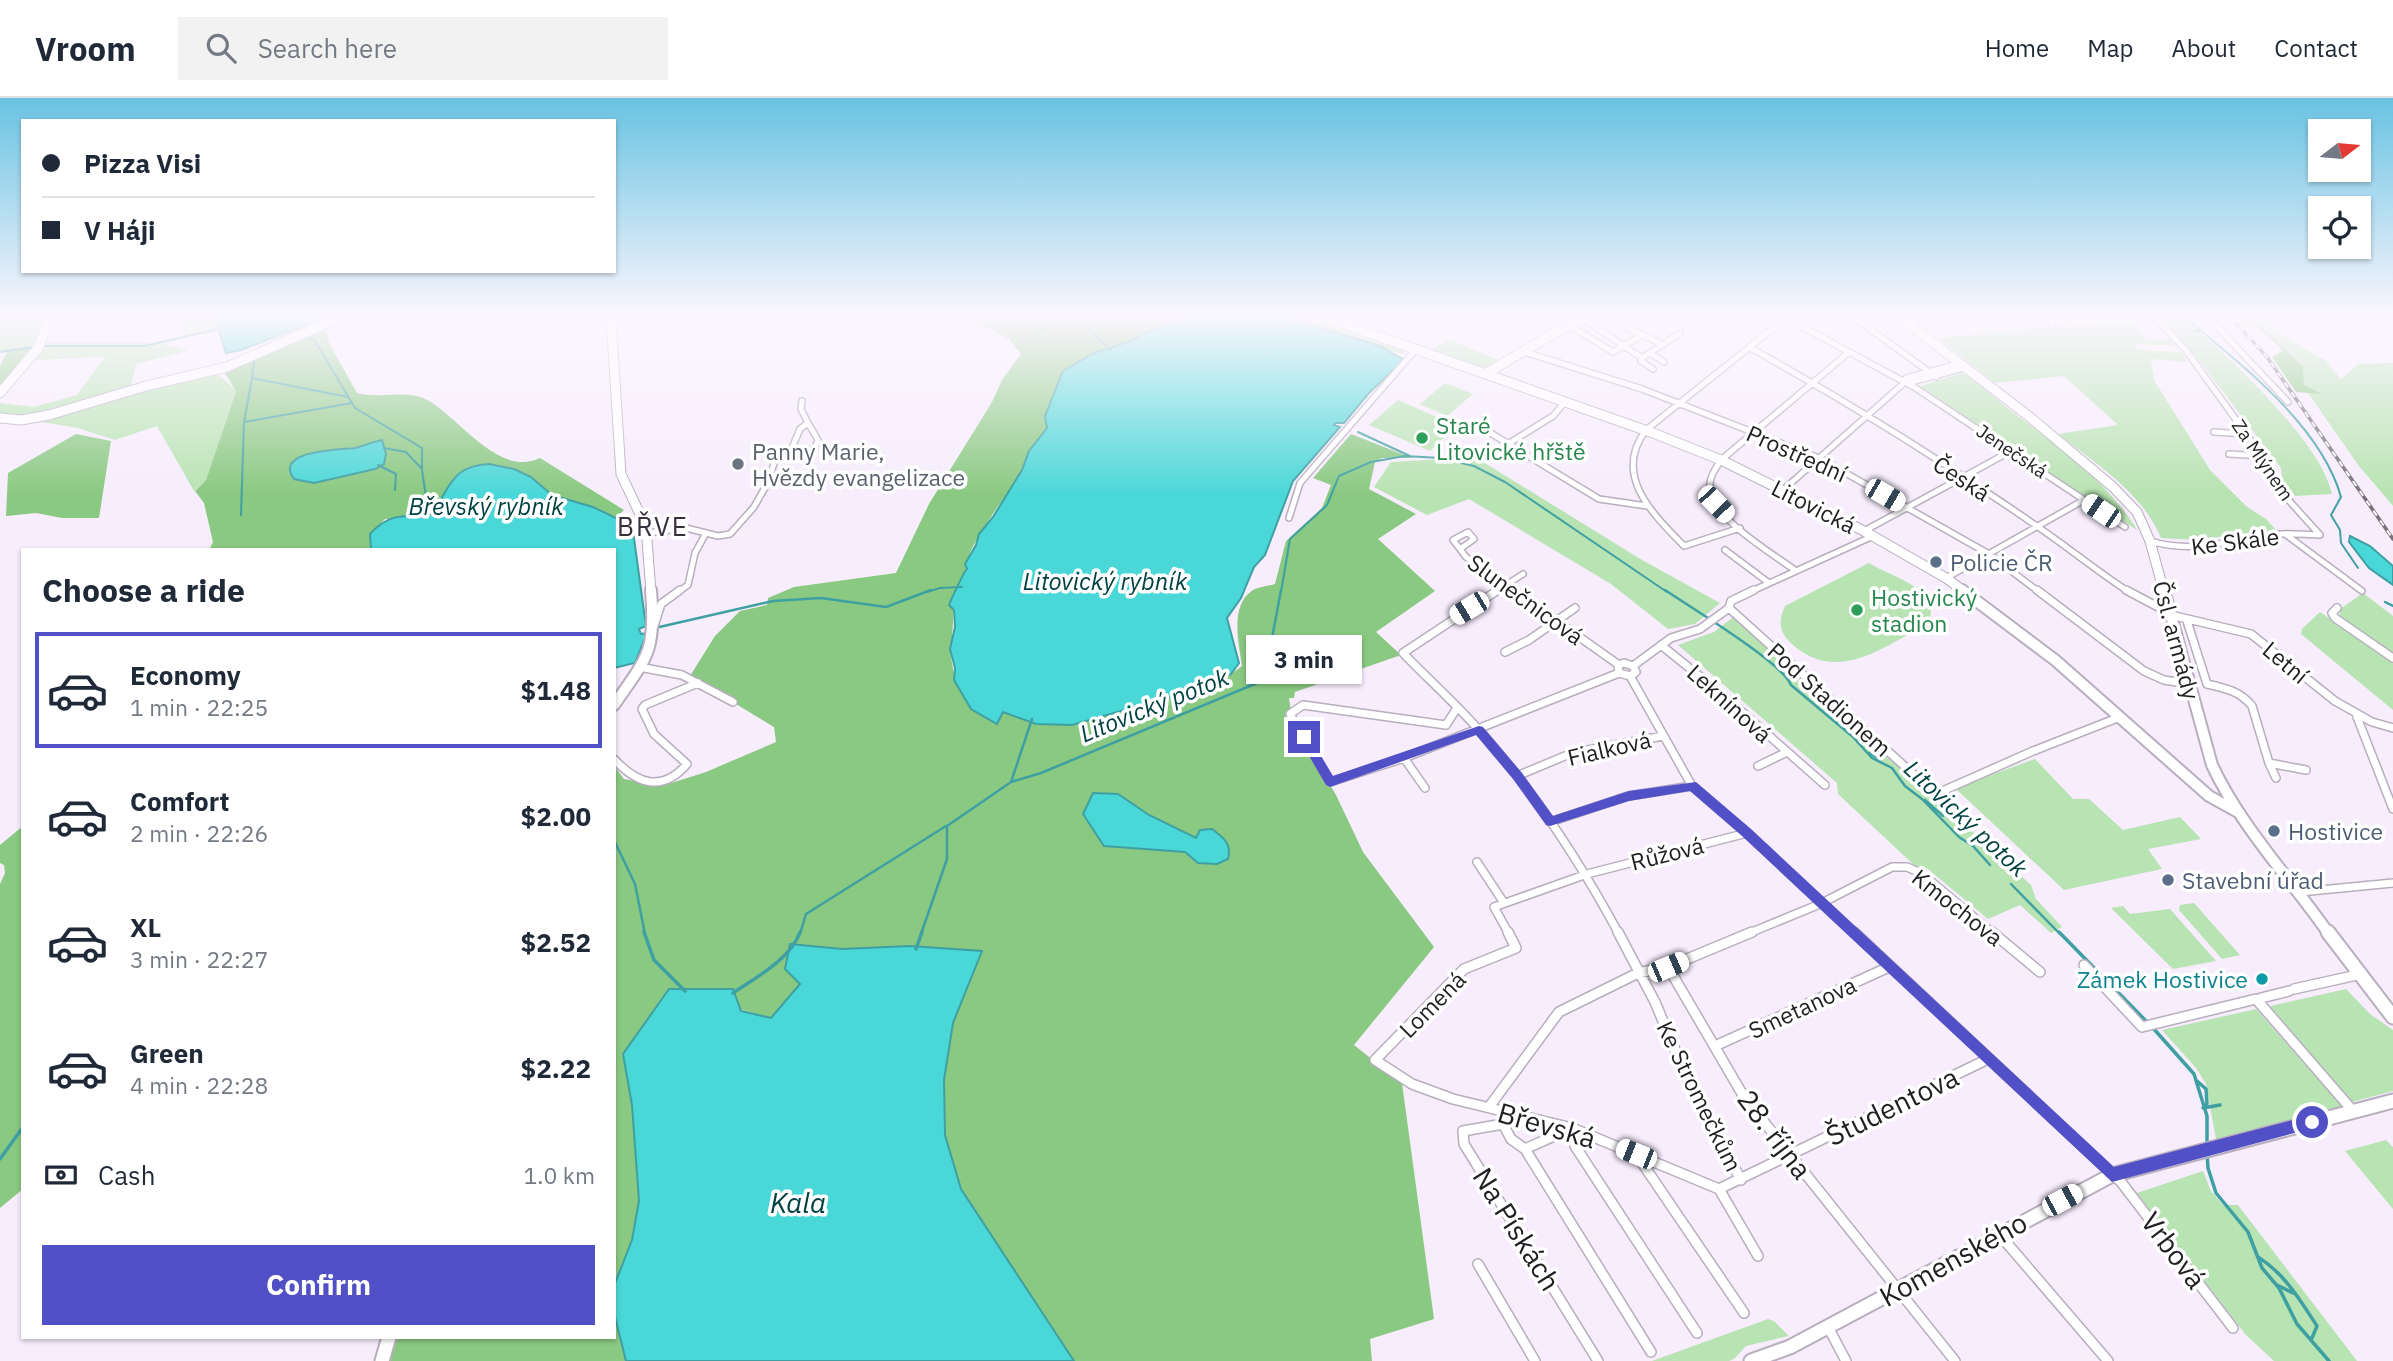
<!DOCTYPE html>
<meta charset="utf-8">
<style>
body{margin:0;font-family:"IBM Plex Sans",sans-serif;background:#f2f2f3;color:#1f2937;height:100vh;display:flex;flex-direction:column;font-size:26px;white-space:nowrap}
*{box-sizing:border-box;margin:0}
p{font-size:23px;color:#747a83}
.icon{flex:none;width:38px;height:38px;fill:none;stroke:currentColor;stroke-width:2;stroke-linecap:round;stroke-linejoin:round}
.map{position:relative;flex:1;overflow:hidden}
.side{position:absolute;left:21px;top:450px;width:595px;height:791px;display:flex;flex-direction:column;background:#fff;border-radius:0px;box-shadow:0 2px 5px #0004}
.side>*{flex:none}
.banner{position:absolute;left:21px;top:21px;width:595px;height:154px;border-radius:0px;box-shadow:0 2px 5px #0004;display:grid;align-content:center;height:154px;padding:0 21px;background:#fff}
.needle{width:46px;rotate:74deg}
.tools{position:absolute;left:2308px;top:21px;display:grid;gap:14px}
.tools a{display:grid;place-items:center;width:63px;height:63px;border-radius:0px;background:#fff;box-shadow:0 2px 5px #0004;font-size:35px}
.end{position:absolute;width:32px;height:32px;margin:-16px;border:9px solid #5250c7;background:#fff;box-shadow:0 0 0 4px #fff}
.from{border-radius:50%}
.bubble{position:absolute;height:49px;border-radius:0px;background:#fff;box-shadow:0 2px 5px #0004;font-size:23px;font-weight:700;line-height:49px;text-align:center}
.car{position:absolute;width:21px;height:42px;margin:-21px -10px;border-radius:9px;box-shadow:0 0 5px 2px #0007;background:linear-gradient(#fff 24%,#345 0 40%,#fff 0 76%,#345 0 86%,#fff 0)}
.banner b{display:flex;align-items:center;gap:24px;height:66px;font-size:26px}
.banner b+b{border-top:2px solid #e0e1e3}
.banner i{width:18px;height:18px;background:#1f2937}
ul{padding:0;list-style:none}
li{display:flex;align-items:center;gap:21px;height:116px;margin:0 14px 10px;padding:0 7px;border:4px solid transparent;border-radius:0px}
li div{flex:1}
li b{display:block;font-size:26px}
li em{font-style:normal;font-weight:700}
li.current{border-color:#5250c7}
li>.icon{width:63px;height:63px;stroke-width:1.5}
h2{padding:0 21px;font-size:32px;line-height:84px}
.pay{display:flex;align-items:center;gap:18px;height:77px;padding:0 21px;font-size:26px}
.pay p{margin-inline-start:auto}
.cta{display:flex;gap:14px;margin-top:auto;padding:14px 21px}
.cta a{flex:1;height:80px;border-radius:0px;background:#5250c7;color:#fff;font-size:28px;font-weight:700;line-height:80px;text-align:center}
header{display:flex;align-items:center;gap:42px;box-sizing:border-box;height:98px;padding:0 35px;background:#fff;border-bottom:2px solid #e0e1e3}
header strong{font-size:33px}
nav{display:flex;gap:38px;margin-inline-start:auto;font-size:24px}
.search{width:490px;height:63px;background:#f2f2f3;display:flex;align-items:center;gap:18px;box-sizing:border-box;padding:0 24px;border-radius:0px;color:#747a83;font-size:26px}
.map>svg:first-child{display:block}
</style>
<header>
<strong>Vroom</strong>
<div class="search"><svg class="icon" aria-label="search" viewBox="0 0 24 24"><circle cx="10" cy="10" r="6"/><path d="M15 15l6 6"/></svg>Search here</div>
<nav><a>Home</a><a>Map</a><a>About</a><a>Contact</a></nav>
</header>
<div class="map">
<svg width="2393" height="1263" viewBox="0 0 2393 1263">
<rect width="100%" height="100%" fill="#f7edfd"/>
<path fill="#b8e3b2" d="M0 220H44C35 254 34 249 0 255Z
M182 220H215L217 232 183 240Z
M1290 220H1317L1409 251 1401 256Z
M2162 220H2184C2227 258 2320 342 2332 396L2295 398 2291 392 2287 391 2283 387 2281 370 2202 266Z
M2252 220H2265L2282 237 2326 263 2341 281 2359 266 2393 265V408L2359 368 2308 295H2319L2304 287 2303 267Z
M2134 225 2146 241H2170L2176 248 2135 246 2138 252 2181 254 2187 264 2151 261 2154 282 2210 372 2246 408 2266 421 2276 432 2196 442 2161 440C2143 395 2095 365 2058 336L2118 327 2064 278 1995 285 1938 240 2047 229Z
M1448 241 1501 263 1479 271 1433 252Z
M46 245H161L188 253 136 266 130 291 23 319 0 317V305L34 309 77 297 105 259 32 262Z
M215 274 236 292 206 382 194 393 157 328 115 342 78 330 36 323 143 291Z
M1961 275C1975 280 1988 294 2000 304 2047 341 2106 380 2137 432L1918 289Z
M1445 285 1473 296 1447 318 1420 306Z
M1398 302 1457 328 1430 353 1369 327Z
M1475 359 1642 462 1720 505 1695 526 1668 531 1611 486 1469 401 1427 417 1374 389 1391 364Z
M1869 465C1890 479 1946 491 1927 526 1885 548 1837 587 1792 546 1779 535 1778 523 1785 508Z
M2363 495 2393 518V556L2340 519V511Z
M2320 514 2393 563V612L2301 536 2302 531Z
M1732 520 1740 522 2031 787 2036 801 2062 829 2051 835 2020 807 1988 821 1928 771 1914 767 1838 696 1837 685 1678 547 1714 534Z
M2035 661 2073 701H2089L2123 732 2180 719 2201 741 2148 751 2162 771 2064 792 1955 690Z
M2194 805 2240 857 2222 861 2179 812 2180 807Z
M2123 808 2130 816 2170 811 2216 863 2173 871 2111 810Z
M2346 891 2370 916 2393 932V993L2352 1004 2270 908Z
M2256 911 2343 1009 2216 1041 2206 986 2196 970 2162 932Z
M2386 1042 2393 1049V1111L2345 1053Z
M2203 1073 2211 1093 2223 1107H2238L2357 1263H2274L2246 1237 2137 1095Z
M1768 1221 1774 1223 1789 1238 1746 1248 1734 1261 1729 1263H1652Z"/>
<path fill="#8ac981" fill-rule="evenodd" d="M965 220H1163L1168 225 1125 245 1094 255 1061 275C1061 291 1049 301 1046 316 1045 321 1049 326 1046 332 1044 337 1038 340 1035 344 1028 353 1026 364 1021 373 1011 393 962 453 967 471 959 481 961 489 952 498 954 516 953 531 951 549 949 559 955 571 954 582L997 626 1003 614 1036 626 1072 627 1188 594 1231 576 1242 568C1239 546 1229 507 1253 492 1259 489 1269 488 1275 486L1286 443 1322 410 1331 387 1313 380 1351 336 1412 360H1382L1375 364 1369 391 1416 416 1378 441 1435 493 1376 534 1401 557 1295 594 1294 600H1289L1291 613 1308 650 1336 697 1363 754 1434 849 1354 947 1402 985 1434 1221 1370 1241 1372 1263H1074L961 1091 945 1037 944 982 953 925 981 853 910 848 842 851 790 846 800 886 771 920 668 891 623 956 632 1007 639 1103 632 1142 614 1188V668L624 681 662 688 706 674 776 644 774 629 690 578 715 538 740 513 767 507 768 500 794 489 896 475 929 406 992 304 1002 282 1021 256 1008 240Z
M2235 220H2252L2303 268 2304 287 2322 296 2296 294 2272 259 2282 253 2281 250 2255 227 2241 226Z
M330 229 327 232 329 245 357 295C378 301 403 292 423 300 456 314 497 381 540 360L624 412 616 420 593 409 552 397 531 379 514 371 477 367C466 377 434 415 425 419L385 421 370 436 371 451 209 452 213 444 204 405 195 393 206 382 236 293 223 272ZM377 343 384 366 375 371 314 385 294 381 327 352 359 349Z
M33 249 0 292V268L7 254Z
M76 336 111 343 99 420H62L36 415 6 418 8 375Z
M23 728V1091L0 1110V786L5 775 4 767 0 765V747Z
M614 1215 626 1263H390L397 1239H614Z"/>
<path fill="#4ad7d8" stroke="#3ea0a2" stroke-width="2" d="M215 220H324L241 252 226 255Z
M1188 220H1287L1380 248 1404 262 1369 295 1344 325H1336L1334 327 1340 329 1293 383 1265 457 1254 469 1241 500 1227 520 1239 565 1231 576 1188 594 1072 627 1036 626 1003 614 997 626 971 611 954 582 955 570 950 551 955 529 954 512 949 507C951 502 964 473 967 471L965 466 976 447 979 436 993 419 1022 372 1029 353 1047 330 1045 318 1063 273 1094 255 1125 245 1158 229Z
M382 342 386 356 384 366 375 371 314 385 294 381C273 352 339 352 355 350 364 348 372 344 382 342Z
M489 366 514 371 531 379 552 397 593 409 616 420 633 433 646 528 639 531 641 536 647 535 635 565 614 570V452L371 451 370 436C386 418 401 416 425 419L431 416C451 390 450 368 489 366Z
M2350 438 2370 448 2393 468V487L2369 470 2349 444Z
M1093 695 1118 696 1149 717 1196 740 1200 732 1212 731C1224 740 1232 746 1228 761L1217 766 1198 765 1185 754 1104 748 1083 716Z
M790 846 842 851 910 848 982 853 953 925 944 982 945 1037 961 1091 1074 1263H626L614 1215V1188L632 1142 639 1103 632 1007 623 956 669 891H733L741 913 771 920 800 886 785 871Z"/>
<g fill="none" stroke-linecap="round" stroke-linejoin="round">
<path stroke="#3ea0a2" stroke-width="2" d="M1009 220 1044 231
M1081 220 1093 234
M2186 220C2241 267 2321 327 2341 399L2331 417 2340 432 2341 445 2358 470
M2194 233H2201
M1095 237 1111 252
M308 238 315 243 355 310 422 350V372L429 419
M43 248H144L219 231
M0 254 33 249
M254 262 252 280 348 299
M252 280 244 324 352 305
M1358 334 1412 359
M384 350 406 354 421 370
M378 367 396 376 395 392
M241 417 244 324
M927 494 940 490 962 489
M1281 494 1290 441 1327 407 1339 378 1371 364 1405 358 1440 360 1474 368 1505 384 1667 494"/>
<path stroke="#3ea0a2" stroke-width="2.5" d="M1665 492C1690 509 1783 565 1791 587L1853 639 1872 660 1892 670 1905 688 1922 701 1959 739 1973 748 1990 767
M2385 504 2393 508
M655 530 773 503 821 500 886 509 931 492
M1869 655 1881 662
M1011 684 1032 621
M1925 702 1943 718
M614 742 635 786 645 836
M2011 786 2060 836
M800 836 806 816 946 728
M921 836 947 761V728L1011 684 1041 675 1257 585 1265 578 1281 492"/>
<path stroke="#3ea0a2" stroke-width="3.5" d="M644 834 654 862 685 893
M2059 834 2148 925
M916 851 922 834
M733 895C755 880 791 861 800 834
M2153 930 2194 976 2207 1018V1048
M2197 983 2206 991 2207 1006 2204 1009
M2203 1010 2220 1007
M2207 1055 2208 1070 2216 1095 2248 1134 2262 1170 2279 1190 2297 1226 2329 1263
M0 1061 23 1029
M2258 1159C2285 1176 2300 1202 2317 1228L2312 1240
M2277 1187 2293 1195"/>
<g stroke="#b7aebe" stroke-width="8">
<path id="street-far2" d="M1582 220 1642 260 1641 263 1653 271
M1609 220 1661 246
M1855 220 1936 279
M2046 220 2053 227
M2119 220 2123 224
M2155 220 2185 251 2273 373 2275 387 2320 437
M2209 220 2288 304
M1908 224 1924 220
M1569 227 1613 254 1642 237
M1749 249C1848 304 1945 364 2038 429 2069 450 2098 474 2129 494
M1525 254 1642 291 1819 360 1989 456 2039 494
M1650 255 1664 264
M1642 260 1680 235
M1908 285 1967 269
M1484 331 1599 401 1647 408
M2214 334 2246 336
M1508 346 1553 318 1565 304
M782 356 800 355 815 350 818 342 808 325
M2229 356 2263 358
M1783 392 1904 285 1906 280 1961 265
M1289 420 1300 385 1417 250
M1740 430 1684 448C1652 415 1612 377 1646 332L1786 220 1914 289 2125 429
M1864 433 2011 353
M1468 434 1474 441 1460 451 1453 442Z
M647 435 686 430 718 438 730 436 754 409 767 386 776 360 792 350 800 331 808 325 801 311 802 303
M2285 436 2362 493
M2150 443C2196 457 2236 440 2281 436 2294 435 2307 437 2320 437
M1460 451 1466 459 1516 494
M1725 452 1769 485
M1796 473C1772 455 1716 423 1710 392 1708 381 1715 371 1721 362L1848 255
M1946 480 2084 402
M678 494 688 487 695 455 706 435
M1495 494 1523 476
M1750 494 1873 438"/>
</g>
<g stroke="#b7aebe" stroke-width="10">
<path id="street-far1" d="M1498 492 1403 555C1428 581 1455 605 1479 632 1534 693 1580 764 1619 836
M1513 492 1619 567
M1754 492 1731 503 1729 510 1931 692 1938 695 2033 653 2120 619
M2037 492 2144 573 2164 582 2189 586
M2126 492 2175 518 2251 536 2335 603 2372 624 2393 630
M2337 510 2332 515 2335 520 2393 560
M2187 523 2207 586C2225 590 2240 593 2252 608L2269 665 2306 672
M654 528 661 506 680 492
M1661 547 1724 598 1825 687
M1505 554 1529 542 1575 510
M1624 565 1633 568 1636 574 1630 578 1619 575 1618 567Z
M1633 568 1671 540 1700 531 1729 510
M639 569 682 577 733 604
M1630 578 1692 688 1747 735 1855 836
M2357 619 2393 711
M1446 627 1303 607 1290 616 1330 684 1404 660 1619 575
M1446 627 1457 610
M1404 660 1425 690
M614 661C637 686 662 695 687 666L654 636 642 611 645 607 698 585
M2269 665 2276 680
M1758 668 1785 655
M1517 678 1572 655 1663 638
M1550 724 1628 698 1692 688
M1477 764 1504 805
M2300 794 2393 785
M1509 836 1494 809 1587 776 1747 735
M1747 836 1820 806 1892 769H1907L1921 775 1994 836"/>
</g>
<g stroke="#b7aebe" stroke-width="12">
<path id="street" d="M1508 834 1516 850 1464 871 1375 962 1412 986 1453 1001 1572 1030 1719 1091
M1618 834 1655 904 1689 985 1741 1082
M1854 834 2121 1084 2233 1230
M1992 834 2040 874
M2084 867 2142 929 2256 901 2353 1013
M1668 869 1744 999 1955 1263
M2294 891 2357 877
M2261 900 2289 893
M1715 948 1889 869
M1489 1009 1559 914 1638 875 1668 869 1752 834
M1510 1014 1503 1026 1511 1041 1525 1051 1651 1254
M1503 1026 1463 1033 1464 1046 1598 1263
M1525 1051 1572 1030 1575 1048 1697 1235
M1636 1056 1744 1215
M1719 1091 1988 961
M1719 1091 1758 1158
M1999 1136 2108 1263
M1478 1166 1535 1263
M1828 1229 1846 1263"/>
</g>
<g stroke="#b7aebe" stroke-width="11">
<path id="secondary-far2" d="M611 220 621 376 646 429 651 494
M1327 220 1653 335 1721 362 1864 433 1946 480 1965 494
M1901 220 2031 320 2113 389 2137 414 2150 443 2164 494
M1485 276 1580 220
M0 295 38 250 50 220
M0 320 21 322 49 317 146 288 227 269 338 220"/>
</g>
<g stroke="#b7aebe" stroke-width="14">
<path id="secondary-far1" d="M1962 492 2055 562 2209 698 2236 713
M2164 492 2212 667C2241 729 2290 780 2329 836
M614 607C648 558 656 554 651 492"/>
</g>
<g stroke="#b7aebe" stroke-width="17">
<path id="secondary" d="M2328 834 2393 919
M382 1263 389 1239
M1751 1263 1790 1249 2112 1077 2393 1003"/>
</g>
<use href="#street-far2" stroke="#fff" stroke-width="5"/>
<use href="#street-far1" stroke="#fff" stroke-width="7"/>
<use href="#street" stroke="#fff" stroke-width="9"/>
<use href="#secondary-far2" stroke="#fff" stroke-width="9"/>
<use href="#secondary-far1" stroke="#fff" stroke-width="10"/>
<use href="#secondary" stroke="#fff" stroke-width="13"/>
<g stroke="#77717a" stroke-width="3.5">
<path id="rail" d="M2231 220 2267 259 2393 441"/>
</g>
<use href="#rail" stroke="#fff" stroke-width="2" stroke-dasharray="6" stroke-linecap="butt"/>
</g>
<linearGradient id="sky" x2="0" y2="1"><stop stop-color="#69c2e2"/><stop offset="0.55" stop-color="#fbf7fe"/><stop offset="1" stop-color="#fbf7fe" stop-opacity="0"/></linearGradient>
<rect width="2393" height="397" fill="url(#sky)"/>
<path fill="#5250c7" d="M1479 628 1483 629 1522 675 1553 718 1629 693 1696 684 1751 731 2114 1069 2312 1017 2319 1024 2317 1029 2112 1084 1742 738 1690 693 1629 703 1550 728 1546 727 1513 681 1476 637 1330 689 1326 687 1298 639 1304 634 1308 636 1333 678Z"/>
<g fill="#2e9e5b" stroke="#fff" stroke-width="2.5">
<circle cx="1422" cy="340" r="7"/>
<circle cx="1857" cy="512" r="7"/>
</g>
<circle fill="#6b7280" stroke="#fff" stroke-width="2.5" cx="738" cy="366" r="7"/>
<g fill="#5c6f8a" stroke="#fff" stroke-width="2.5">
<circle cx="1936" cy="464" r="7"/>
<circle cx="2274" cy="733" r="7"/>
<circle cx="2168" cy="782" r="7"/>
</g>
<circle fill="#0f9aa8" stroke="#fff" stroke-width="2.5" cx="2262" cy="881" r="7"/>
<g text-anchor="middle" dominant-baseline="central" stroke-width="7" stroke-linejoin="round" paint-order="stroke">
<g font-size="19" fill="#211e23" stroke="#fff">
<text transform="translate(2012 353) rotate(34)">Jenečská</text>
<text transform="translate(2263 362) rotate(56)">Za Mlýnem</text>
</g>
<g font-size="23" fill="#27864d" stroke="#fff" text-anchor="start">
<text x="1436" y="327">Staré<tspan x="1436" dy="26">Litovické hřště</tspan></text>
<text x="1871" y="499">Hostivický<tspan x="1871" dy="26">stadion</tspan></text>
</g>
<g font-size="23" fill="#5b616d" stroke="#fff" text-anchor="start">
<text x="752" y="353">Panny Marie,<tspan x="752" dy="26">Hvězdy evangelizace</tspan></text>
</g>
<g font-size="23" fill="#211e23" stroke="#fff">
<text transform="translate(1797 355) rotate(24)">Prostřední</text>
<text transform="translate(1962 380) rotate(33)">Česká</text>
<text transform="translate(1814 408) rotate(27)">Litovická</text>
<text transform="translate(2235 443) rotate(-7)">Ke Skále</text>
<text transform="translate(1526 501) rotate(36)">Slunečnicová</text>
<text transform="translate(2177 542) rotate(75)">Čsl. armády</text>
<text transform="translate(2286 564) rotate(40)">Letní</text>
<text transform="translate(1830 601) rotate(42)">Pod Stadionem</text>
<text transform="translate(1730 605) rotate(42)">Leknínová</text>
<text transform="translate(1609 650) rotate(-13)">Fialková</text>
<text transform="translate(1667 755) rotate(-14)">Růžová</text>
<text transform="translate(1958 809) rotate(38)">Kmochova</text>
<text transform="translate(1432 906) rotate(-45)">Lomená</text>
<text transform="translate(1802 909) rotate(-25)">Smetanova</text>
<text transform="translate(1700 998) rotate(64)">Ke Stromečkům</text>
</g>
<g font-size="23" fill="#4e5e75" stroke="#fff" text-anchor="start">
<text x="1950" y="464">Policie ČR</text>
<text x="2288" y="733">Hostivice</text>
<text x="2182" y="782">Stavební úřad</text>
</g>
<g font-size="23" fill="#0d838f" stroke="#fff" text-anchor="end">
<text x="2248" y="881">Zámek Hostivice</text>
</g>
<g font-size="24" font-style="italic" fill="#004242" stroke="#fff">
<text x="486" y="408">Břevský rybník</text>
<text x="1105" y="483">Litovický rybník</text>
<text transform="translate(1154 607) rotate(-22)">Litovický potok</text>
<text transform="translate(1966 720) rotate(43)">Litovický potok</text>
</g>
<g font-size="26" letter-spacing="2" fill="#37303c" stroke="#fff">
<text x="653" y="428">BŘVE</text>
</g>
<g font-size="28" fill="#211e23" stroke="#fff">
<text transform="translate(1892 1008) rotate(-26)">Študentova</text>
<text transform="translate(1547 1027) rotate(16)">Břevská</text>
<text transform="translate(1775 1036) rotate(53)">28. října</text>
<text transform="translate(1517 1131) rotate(58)">Na Pískách</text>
<text transform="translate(2174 1152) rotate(53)">Vrbová</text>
<text transform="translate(1953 1161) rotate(-29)">Komenského</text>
</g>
<g font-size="28" font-style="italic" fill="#004242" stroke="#fff">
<text x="798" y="1104">Kala</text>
</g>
</g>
</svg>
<div class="tools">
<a><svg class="needle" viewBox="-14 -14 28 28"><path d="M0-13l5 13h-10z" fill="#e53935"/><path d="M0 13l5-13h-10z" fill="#747a83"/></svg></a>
<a><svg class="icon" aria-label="locate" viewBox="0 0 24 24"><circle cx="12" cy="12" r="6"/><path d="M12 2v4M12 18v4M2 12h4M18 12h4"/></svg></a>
</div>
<i class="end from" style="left:2312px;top:1024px"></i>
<i class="end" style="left:1304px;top:639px"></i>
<div class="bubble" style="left:1246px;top:537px;width:116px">3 min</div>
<i class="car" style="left:1885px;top:397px;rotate:120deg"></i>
<i class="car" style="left:1716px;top:406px;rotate:136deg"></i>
<i class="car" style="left:2101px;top:413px;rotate:304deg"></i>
<i class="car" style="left:1469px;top:510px;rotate:239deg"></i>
<i class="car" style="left:1668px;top:869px;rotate:67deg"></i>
<i class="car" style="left:1636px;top:1056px;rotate:292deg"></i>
<i class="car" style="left:2062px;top:1102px;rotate:62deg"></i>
<div class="banner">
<b><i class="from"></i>Pizza Visi</b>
<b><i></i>V Háji</b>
</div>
<section class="side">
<h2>Choose a ride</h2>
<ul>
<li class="current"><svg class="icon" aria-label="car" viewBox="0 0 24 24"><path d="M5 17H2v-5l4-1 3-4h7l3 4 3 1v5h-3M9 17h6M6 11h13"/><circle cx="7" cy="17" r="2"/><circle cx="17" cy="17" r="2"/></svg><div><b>Economy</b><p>1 min · 22:25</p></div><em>$1.48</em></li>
<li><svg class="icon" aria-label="car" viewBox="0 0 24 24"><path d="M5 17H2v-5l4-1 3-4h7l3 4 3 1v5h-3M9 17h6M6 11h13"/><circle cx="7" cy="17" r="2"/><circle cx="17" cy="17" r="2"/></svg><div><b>Comfort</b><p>2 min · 22:26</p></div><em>$2.00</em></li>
<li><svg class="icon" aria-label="car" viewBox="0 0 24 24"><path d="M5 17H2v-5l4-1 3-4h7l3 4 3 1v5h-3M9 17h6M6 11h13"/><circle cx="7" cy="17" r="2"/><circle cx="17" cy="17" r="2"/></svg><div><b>XL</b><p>3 min · 22:27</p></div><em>$2.52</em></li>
<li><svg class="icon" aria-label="car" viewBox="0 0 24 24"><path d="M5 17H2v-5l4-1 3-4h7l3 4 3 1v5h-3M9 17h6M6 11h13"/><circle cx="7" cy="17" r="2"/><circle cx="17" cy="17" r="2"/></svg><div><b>Green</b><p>4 min · 22:28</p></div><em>$2.22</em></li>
</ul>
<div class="pay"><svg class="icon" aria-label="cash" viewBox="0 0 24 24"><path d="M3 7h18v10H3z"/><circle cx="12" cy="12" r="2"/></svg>Cash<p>1.0 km</p></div>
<div class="cta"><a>Confirm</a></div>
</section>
</div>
